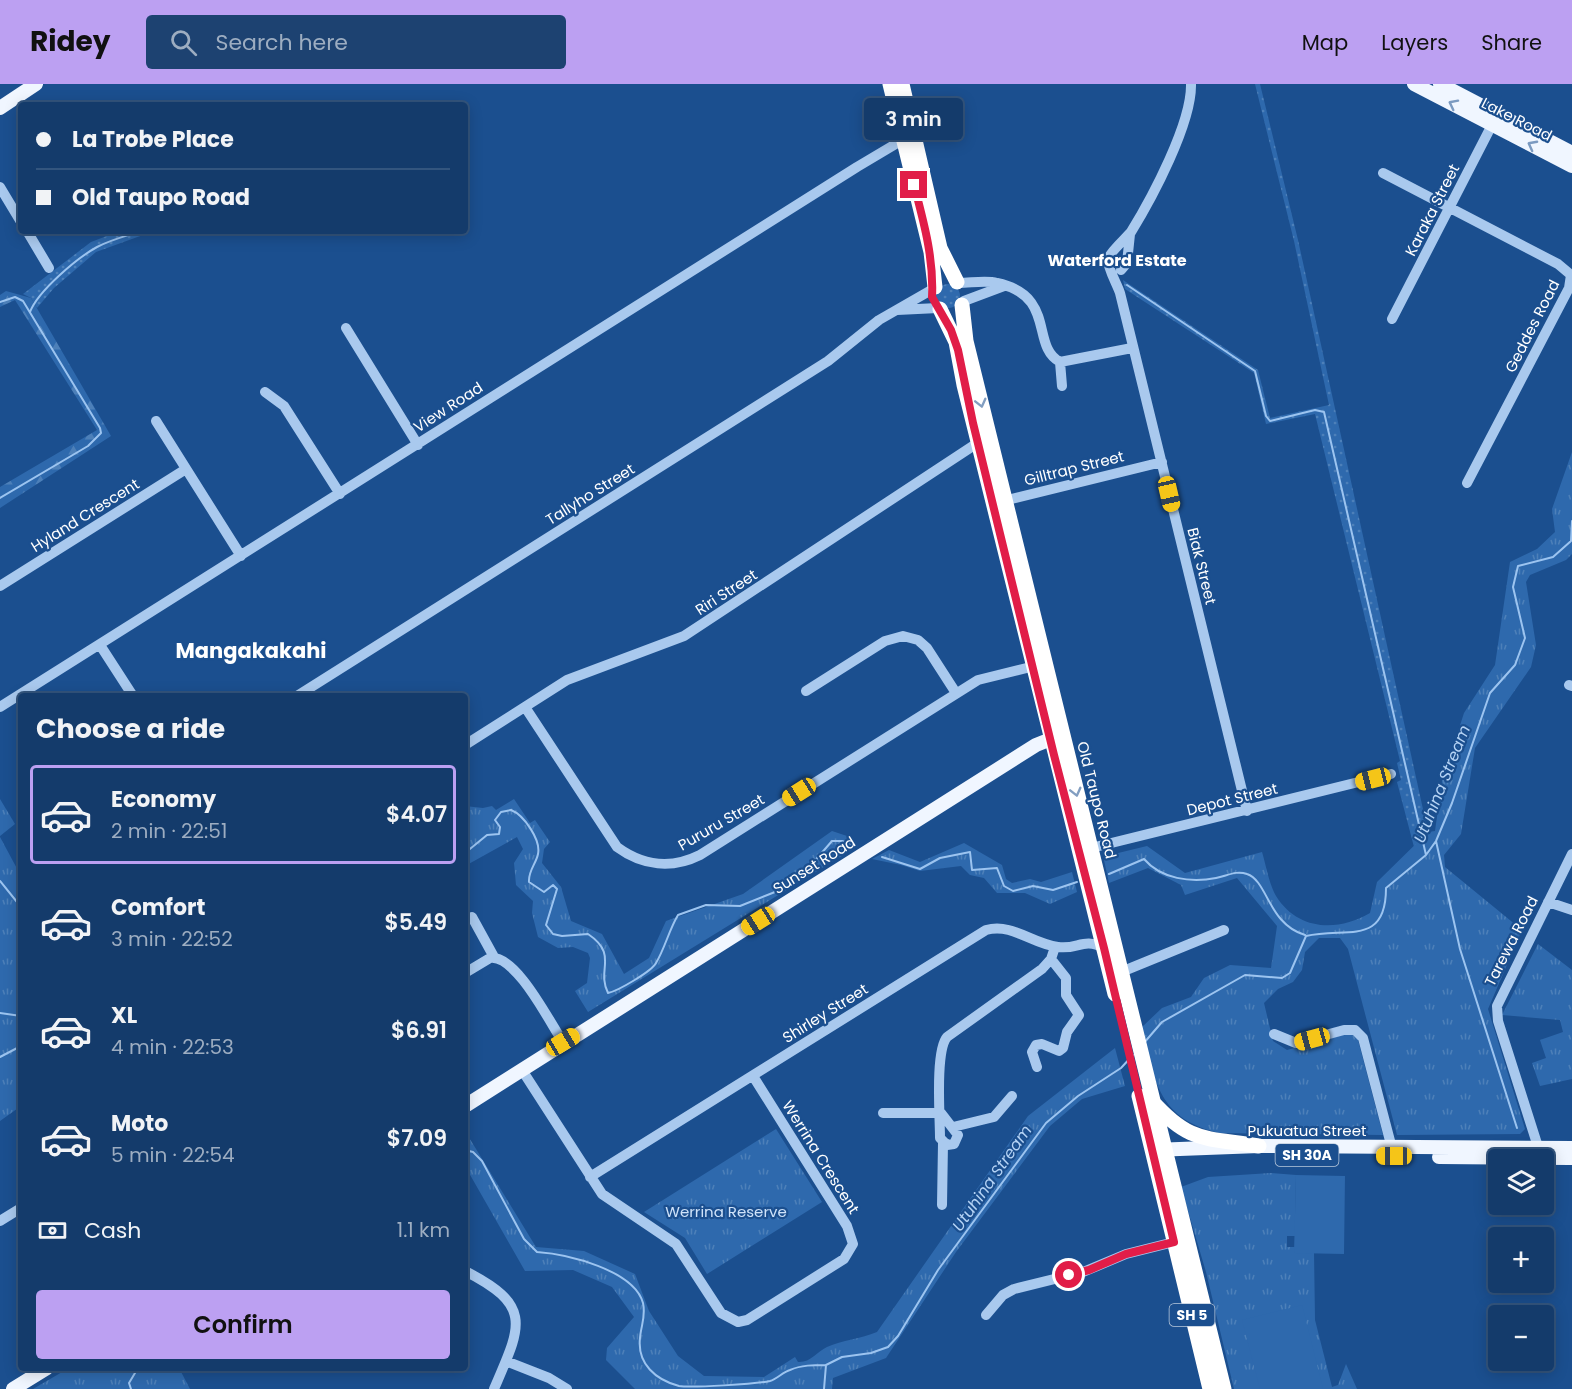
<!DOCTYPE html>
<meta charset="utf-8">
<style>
body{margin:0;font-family:Poppins,sans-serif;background:#1d4271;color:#f1f3f6;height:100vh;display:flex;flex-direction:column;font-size:22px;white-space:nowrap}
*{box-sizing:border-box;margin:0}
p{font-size:20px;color:#9dadc1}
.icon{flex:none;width:33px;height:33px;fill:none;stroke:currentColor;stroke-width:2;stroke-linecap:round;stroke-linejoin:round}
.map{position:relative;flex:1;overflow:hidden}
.side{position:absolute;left:18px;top:609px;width:450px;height:678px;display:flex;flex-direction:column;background:#143b6b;border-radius:6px;box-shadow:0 3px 15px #0003,0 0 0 2px #33557e}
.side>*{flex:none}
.top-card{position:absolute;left:18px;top:18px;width:450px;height:132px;border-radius:6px;box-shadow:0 3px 15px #0003,0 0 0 2px #33557e;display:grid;align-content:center;height:132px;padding:0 18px;background:#143b6b}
.controls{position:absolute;left:1488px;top:1065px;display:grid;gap:12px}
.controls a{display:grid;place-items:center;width:66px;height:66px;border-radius:6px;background:#143b6b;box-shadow:0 3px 15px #0003,0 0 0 2px #33557e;font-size:30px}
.end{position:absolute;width:27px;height:27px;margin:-14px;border:8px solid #e11d48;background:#fff;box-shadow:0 0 0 3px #fff}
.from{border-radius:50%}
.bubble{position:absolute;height:42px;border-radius:6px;background:#143b6b;box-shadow:0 3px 15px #0003,0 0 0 2px #33557e;font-size:20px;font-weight:600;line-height:42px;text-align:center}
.car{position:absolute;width:18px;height:36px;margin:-18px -9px;border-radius:8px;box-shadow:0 0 4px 2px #0007;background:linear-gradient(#f5c518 24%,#345 0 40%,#f5c518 0 76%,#345 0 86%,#f5c518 0)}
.top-card b{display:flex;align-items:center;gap:21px;height:57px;font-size:22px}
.top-card b+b{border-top:2px solid #33557e}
.top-card i{width:15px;height:15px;background:#f1f3f6}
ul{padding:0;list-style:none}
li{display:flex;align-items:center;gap:18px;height:99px;margin:0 12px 9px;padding:0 6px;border:3px solid transparent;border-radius:6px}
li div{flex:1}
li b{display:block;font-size:22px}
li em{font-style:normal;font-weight:600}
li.on{border-color:#bca0f2}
li>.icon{width:54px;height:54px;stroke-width:1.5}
h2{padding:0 18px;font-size:27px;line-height:72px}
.pay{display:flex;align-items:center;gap:15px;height:66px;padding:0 18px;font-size:22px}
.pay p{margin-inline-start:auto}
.cta{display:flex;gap:12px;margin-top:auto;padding:12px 18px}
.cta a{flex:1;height:69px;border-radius:6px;background:#bca0f2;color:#111;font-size:24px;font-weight:600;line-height:69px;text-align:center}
header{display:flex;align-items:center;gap:36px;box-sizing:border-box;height:84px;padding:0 30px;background:#bca0f2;color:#111}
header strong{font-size:28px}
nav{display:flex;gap:33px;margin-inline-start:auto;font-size:21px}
.search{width:420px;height:54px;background:#1d4271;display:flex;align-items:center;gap:15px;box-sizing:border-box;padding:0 21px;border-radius:6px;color:#9dadc1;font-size:22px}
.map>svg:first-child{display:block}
</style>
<header>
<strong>Ridey</strong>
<div class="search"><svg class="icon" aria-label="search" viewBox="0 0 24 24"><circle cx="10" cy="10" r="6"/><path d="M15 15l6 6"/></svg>Search here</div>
<nav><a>Map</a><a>Layers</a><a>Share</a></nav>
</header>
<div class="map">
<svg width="1572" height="1305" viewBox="0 0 1572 1305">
<defs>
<pattern id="grass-dots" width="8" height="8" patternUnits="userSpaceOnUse" patternTransform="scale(1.5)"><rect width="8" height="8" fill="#2e69ad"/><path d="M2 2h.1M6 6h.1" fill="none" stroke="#4d80b9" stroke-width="1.8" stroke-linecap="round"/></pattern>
<pattern id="forest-firs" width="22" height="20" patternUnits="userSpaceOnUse" patternTransform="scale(1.5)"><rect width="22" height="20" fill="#2e69ad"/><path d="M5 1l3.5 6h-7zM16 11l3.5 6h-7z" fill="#4d80b9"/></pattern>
<pattern id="park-tufts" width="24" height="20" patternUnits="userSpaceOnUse" patternTransform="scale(1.5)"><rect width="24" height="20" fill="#2e69ad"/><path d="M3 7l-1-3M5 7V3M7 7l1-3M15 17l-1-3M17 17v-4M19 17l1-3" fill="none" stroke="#4d80b9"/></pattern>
</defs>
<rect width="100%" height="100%" fill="#1b4f8f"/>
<path fill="url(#grass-dots)" d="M1255 0H1260L1298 156 1428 748 1414 763 1397 698 1401 696 1397 679 1400 677 1315 330 1266 340 1254 289 1125 205 1123 196 1258 286 1270 334 1329 321 1294 157Z
M120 147H154L96 168 54 204 37 224 31 214 23 210 91 158Z
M936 212a12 12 0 1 1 24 0a12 12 0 1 1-24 0Z"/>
<path fill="url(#forest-firs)" d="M6 207 31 214 111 352 0 424V403L97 346 15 216 0 223V211Z"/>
<path fill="url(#park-tufts)" d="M1572 368V470L1566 476 1530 491 1526 498 1536 561 1531 583 1475 664 1461 750 1444 771 1445 783 1522 846 1488 925 1525 1045 1520 1050 1397 1051 1348 865 1340 854H1319L1305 868 1302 886 1293 898 1278 905 1264 919 1273 957 1287 966 1346 950 1357 952 1383 1051 1220 1049C1159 1036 1155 998 1141 944L1162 924 1191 913 1204 894 1230 881 1271 884 1277 842 1237 794 1185 811 1181 801 1148 784 1109 799 1104 776 1110 771 1147 762 1185 789 1262 768C1266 781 1269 800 1276 812 1298 847 1338 848 1370 829L1377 798 1428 748 1435 747 1442 697 1464 629 1495 581 1510 478 1537 465 1555 448 1552 425Z
M0 715 15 740 0 752Z
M514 715 530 739 535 736 550 758 544 765 542 779 561 803 571 837 602 850 624 890 649 874 666 837 743 810 832 747 853 754 858 762 588 928 575 907 587 899 590 874 588 869 573 863 558 864 538 853 532 829 533 817 516 801 514 779 523 765 517 753 465 782V722L483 724 492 722 496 726Z
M0 753 21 792V1022L0 1037Z
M964 759 1002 781 1006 795 1012 799 1030 795 1041 798 1072 788 1077 808 1050 820 1025 809H997L984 794 970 791 961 782 920 787 901 781 872 775 889 766 920 778Z
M1538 860 1572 886V995L1540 1002 1532 979 1546 974 1540 956 1563 948 1560 936 1502 931Z
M1115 964 1125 1002 1082 1015 1050 1042 956 1168 886 1274 833 1294 832 1305H635L606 1276 607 1264 634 1233 612 1203 573 1186 525 1187 465 1082V1047L536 1163 584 1167 635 1190 649 1227 678 1272 704 1292 764 1293 795 1273 798 1278C810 1279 817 1268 827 1263 842 1256 861 1255 877 1248L1028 1032Z
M776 1045 822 1118 707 1190 685 1154 644 1128Z
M1271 1089 1296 1091 1295 1152H1287V1163H1295V1169H1314L1315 1236 1332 1303 1338 1301 1346 1280 1357 1305H1234L1206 1188 1181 1103 1208 1093Z
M69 1284H179L190 1305H33Z"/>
<path fill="#2e69ad" d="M1296 1091 1345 1092 1344 1170 1294 1169Z
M1302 1221 1323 1305H1260L1242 1236Z"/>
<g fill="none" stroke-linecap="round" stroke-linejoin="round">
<path stroke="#9cc4f0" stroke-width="2" d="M1127 201 1255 287 1266 332 1270 337 1315 326 1324 328 1426 771
M0 218 15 213 23 217 100 344 101 349 88 362 0 414
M30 228C38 207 77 174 97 163 110 156 126 152 141 147
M1436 757 1460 865 1517 1044
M465 769 487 751 499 750 500 743 495 736 501 728 511 726C524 731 541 756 538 770 536 780 528 787 529 798L544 808 553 801 557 805 546 841 553 850 562 852 588 850C619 871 596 885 608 909 618 907 652 887 656 879 665 864 669 846 678 831L706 821 740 822 780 806 806 787 832 757H842L855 761
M882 773 920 785 940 774 970 768 972 786 997 784 1004 802 1013 807 1033 802 1053 806 1077 798
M1109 790 1144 775C1161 795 1191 799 1216 794 1227 792 1236 786 1247 790 1268 797 1268 840 1305 851
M0 797 21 823
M0 929 21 932
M1143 960 1162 938 1245 891 1282 894 1290 889 1306 852C1344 842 1386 864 1386 804L1426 771 1436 757 1452 719 1490 609 1515 581 1525 554 1513 503 1518 482 1553 473 1571 457 1572 437
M0 973 21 962
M465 1066 473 1068 482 1077 524 1155 537 1168C567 1170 634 1186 643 1219 646 1233 641 1241 640 1254 637 1280 656 1296 679 1302 691 1304 757 1300 770 1297 777 1295 783 1288 790 1286 801 1281 814 1281 826 1281
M131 1305 129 1299 138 1284
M824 1305 826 1281 842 1273 871 1269 888 1263 898 1252 938 1186 1046 1039 1078 1012 1121 984 1133 971"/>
<path stroke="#a9c9ee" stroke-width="10" d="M1191 0C1192 39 1152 114 1131 148 1126 154 1109 169 1108 175 1107 183 1117 200 1120 209L1247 727
M1383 89 1558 180 1571 191 1569 204 1467 399
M0 103 21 138
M27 147 49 184
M1121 186 1127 179 1130 150
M959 199C971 199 986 196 997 199 1057 212 1030 262 1060 278L1132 264
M964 217 1004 202
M897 226 938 224
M1392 235 1495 35
M346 244 418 361
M1060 278 1062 302
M265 308 284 322 340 410
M156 337 241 472
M999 418 1162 378
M0 502 186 385
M100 561 133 612
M1569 601 1572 602
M806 607 885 557 903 552 918 556 927 564 956 609
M297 612 828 277 879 236 933 205
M0 623 857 83 899 58 910 54
M525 623 617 763C643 782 672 785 700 771L978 596 1039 581
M465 661 567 596 684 552 982 356
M1083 766 1391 690
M1548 818 1572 826
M472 833 494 873
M1115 887 1126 886 1224 846
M465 889 490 874C516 870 550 939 563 958
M1274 950 1296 959 1344 946H1355L1363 954 1394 1072
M1037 983 1032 968 1036 961 1042 960 1059 967 1063 964 1067 948 1079 931 1066 911V894L1051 875
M522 986 602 1110 676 1160 721 1229 738 1238 747 1236 844 1175 853 1160 847 1142 753 992
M883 1029H941L958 1051 954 1060 947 1061 940 1054C940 1033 935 967 947 953L1042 885 1051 875 1055 863
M953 1043 994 1033 1012 1012
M1540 1069 1498 937 1497 922 1572 770
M590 1093 986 846C1013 839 1032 860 1058 863 1078 866 1083 853 1104 864
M942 1121 943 1059
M0 1137 21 1124
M465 1187C534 1222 521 1242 494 1305
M986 1231 1003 1211 1014 1205 1083 1188 1126 1170 1174 1158
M506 1277 549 1294 567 1305"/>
<path stroke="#f0f6ff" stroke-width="14" d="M1414 0 1572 82
M1440 0 1572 69
M0 24 36 0
M465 1022 1036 661 1061 651
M1153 1066 1259 1062 1572 1064
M1439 1073 1572 1074
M13 1305 47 1284"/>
<path stroke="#fff" stroke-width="15" d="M890 0 931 168 935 203
M902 0 940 164 957 198
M962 221 966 257C1051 606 1135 956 1224 1305
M940 225 956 258 964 301 1115 910
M1139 1012 1210 1305
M1151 1016C1190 1060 1205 1053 1259 1062"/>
</g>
<defs><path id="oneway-chevron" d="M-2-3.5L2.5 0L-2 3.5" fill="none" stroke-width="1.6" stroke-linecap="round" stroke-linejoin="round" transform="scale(1.5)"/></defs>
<g stroke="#7b9ac1">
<use href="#oneway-chevron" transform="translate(1453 20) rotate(-153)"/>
<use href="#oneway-chevron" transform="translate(1532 61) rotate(-152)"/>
</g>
<g stroke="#829ec1">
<use href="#oneway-chevron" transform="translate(981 319) rotate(76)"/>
<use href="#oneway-chevron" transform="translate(1076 708) rotate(76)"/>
</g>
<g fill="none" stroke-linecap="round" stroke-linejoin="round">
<path stroke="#e11d48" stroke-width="8" d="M914 101C924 139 934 175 932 213L951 246 958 266 973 339 1054 671 1104 864 1174 1158 1126 1170 1089 1186 1069 1191"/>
</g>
<g text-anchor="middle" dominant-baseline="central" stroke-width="4.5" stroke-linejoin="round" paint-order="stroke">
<g fill="#1b4f8f" stroke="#bbcadd" stroke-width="1.5">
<rect x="1275.5" y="1060" width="63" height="22" rx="4.5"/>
<rect x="1169.5" y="1220" width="45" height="22" rx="4.5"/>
</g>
<g font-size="14" font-weight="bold" fill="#fff">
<text x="1307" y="1071">SH 30A</text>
<text x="1192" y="1231">SH 5</text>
</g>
<g font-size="15" fill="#fff" stroke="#1b4f8f">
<text transform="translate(1517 35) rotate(27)">Lake Road</text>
<text transform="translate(1432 126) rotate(-63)">Karaka Street</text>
<text transform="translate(1532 242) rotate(-63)">Geddes Road</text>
<text transform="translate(448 323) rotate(-33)">View Road</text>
<text transform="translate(1074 384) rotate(-14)">Gilltrap Street</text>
<text transform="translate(590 410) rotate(-32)">Tallyho Street</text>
<text transform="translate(85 431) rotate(-32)">Hyland Crescent</text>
<text transform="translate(1202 482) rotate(76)">Biak Street</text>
<text transform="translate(726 508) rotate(-33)">Riri Street</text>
<text transform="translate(1232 715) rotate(-14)">Depot Street</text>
<text transform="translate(1097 716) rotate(76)">Old Taupo Road</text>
<text transform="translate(721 738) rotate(-30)">Pururu Street</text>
<text transform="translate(814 781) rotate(-32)">Sunset Road</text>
<text transform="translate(1511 857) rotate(-63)">Tarewa Road</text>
<text transform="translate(825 929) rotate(-32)">Shirley Street</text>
<text x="1307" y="1046">Pukuatua Street</text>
<text transform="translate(821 1073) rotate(58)">Werrina Crescent</text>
</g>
<g font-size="15" fill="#cfe3fa" stroke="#1b4f8f">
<text x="726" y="1127">Werrina Reserve</text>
</g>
<g font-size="16" font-weight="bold" fill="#fff" stroke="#1b4f8f">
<text x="1117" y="176">Waterford Estate</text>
</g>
<g font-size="16" font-style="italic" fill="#b5d3f5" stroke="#1b4f8f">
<text transform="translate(1442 700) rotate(-68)">Utuhina Stream</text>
<text transform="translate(992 1094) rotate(-55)">Utuhina Stream</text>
</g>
<g font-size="21" font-weight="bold" fill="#fff" stroke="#1b4f8f">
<text x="251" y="566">Mangakakahi</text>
</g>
</g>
</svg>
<div class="controls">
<a><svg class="icon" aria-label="layers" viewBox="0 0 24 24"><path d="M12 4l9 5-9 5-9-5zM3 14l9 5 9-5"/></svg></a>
<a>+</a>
<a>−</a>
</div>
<i class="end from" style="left:1069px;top:1191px"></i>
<i class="end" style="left:914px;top:101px"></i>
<div class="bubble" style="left:864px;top:14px;width:99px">3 min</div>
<i class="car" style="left:1169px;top:410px;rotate:167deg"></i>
<i class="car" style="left:1373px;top:695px;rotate:256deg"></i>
<i class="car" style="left:799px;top:708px;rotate:238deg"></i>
<i class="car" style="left:758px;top:837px;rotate:238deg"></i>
<i class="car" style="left:1312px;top:955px;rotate:255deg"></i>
<i class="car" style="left:563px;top:958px;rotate:59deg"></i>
<i class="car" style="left:1394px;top:1072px;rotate:270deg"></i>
<div class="top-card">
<b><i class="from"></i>La Trobe Place</b>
<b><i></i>Old Taupo Road</b>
</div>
<section class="side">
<h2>Choose a ride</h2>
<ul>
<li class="on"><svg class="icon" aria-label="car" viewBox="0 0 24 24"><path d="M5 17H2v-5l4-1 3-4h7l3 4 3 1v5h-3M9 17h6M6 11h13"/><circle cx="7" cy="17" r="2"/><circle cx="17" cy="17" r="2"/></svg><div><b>Economy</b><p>2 min · 22:51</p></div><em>$4.07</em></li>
<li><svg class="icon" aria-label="car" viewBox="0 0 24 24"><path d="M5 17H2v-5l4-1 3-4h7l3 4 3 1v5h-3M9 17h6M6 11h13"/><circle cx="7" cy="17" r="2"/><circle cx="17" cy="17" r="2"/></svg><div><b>Comfort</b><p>3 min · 22:52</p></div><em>$5.49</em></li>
<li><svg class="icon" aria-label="car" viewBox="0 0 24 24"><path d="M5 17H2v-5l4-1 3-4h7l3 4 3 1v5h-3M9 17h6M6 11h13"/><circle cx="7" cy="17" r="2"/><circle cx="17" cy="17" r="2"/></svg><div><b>XL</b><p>4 min · 22:53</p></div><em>$6.91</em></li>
<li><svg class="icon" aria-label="car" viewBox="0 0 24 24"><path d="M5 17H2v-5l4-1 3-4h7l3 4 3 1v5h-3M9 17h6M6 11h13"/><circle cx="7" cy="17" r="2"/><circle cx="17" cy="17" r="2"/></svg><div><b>Moto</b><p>5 min · 22:54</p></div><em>$7.09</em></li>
</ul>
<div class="pay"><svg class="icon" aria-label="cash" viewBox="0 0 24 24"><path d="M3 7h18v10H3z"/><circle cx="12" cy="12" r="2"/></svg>Cash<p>1.1 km</p></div>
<div class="cta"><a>Confirm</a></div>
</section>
</div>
